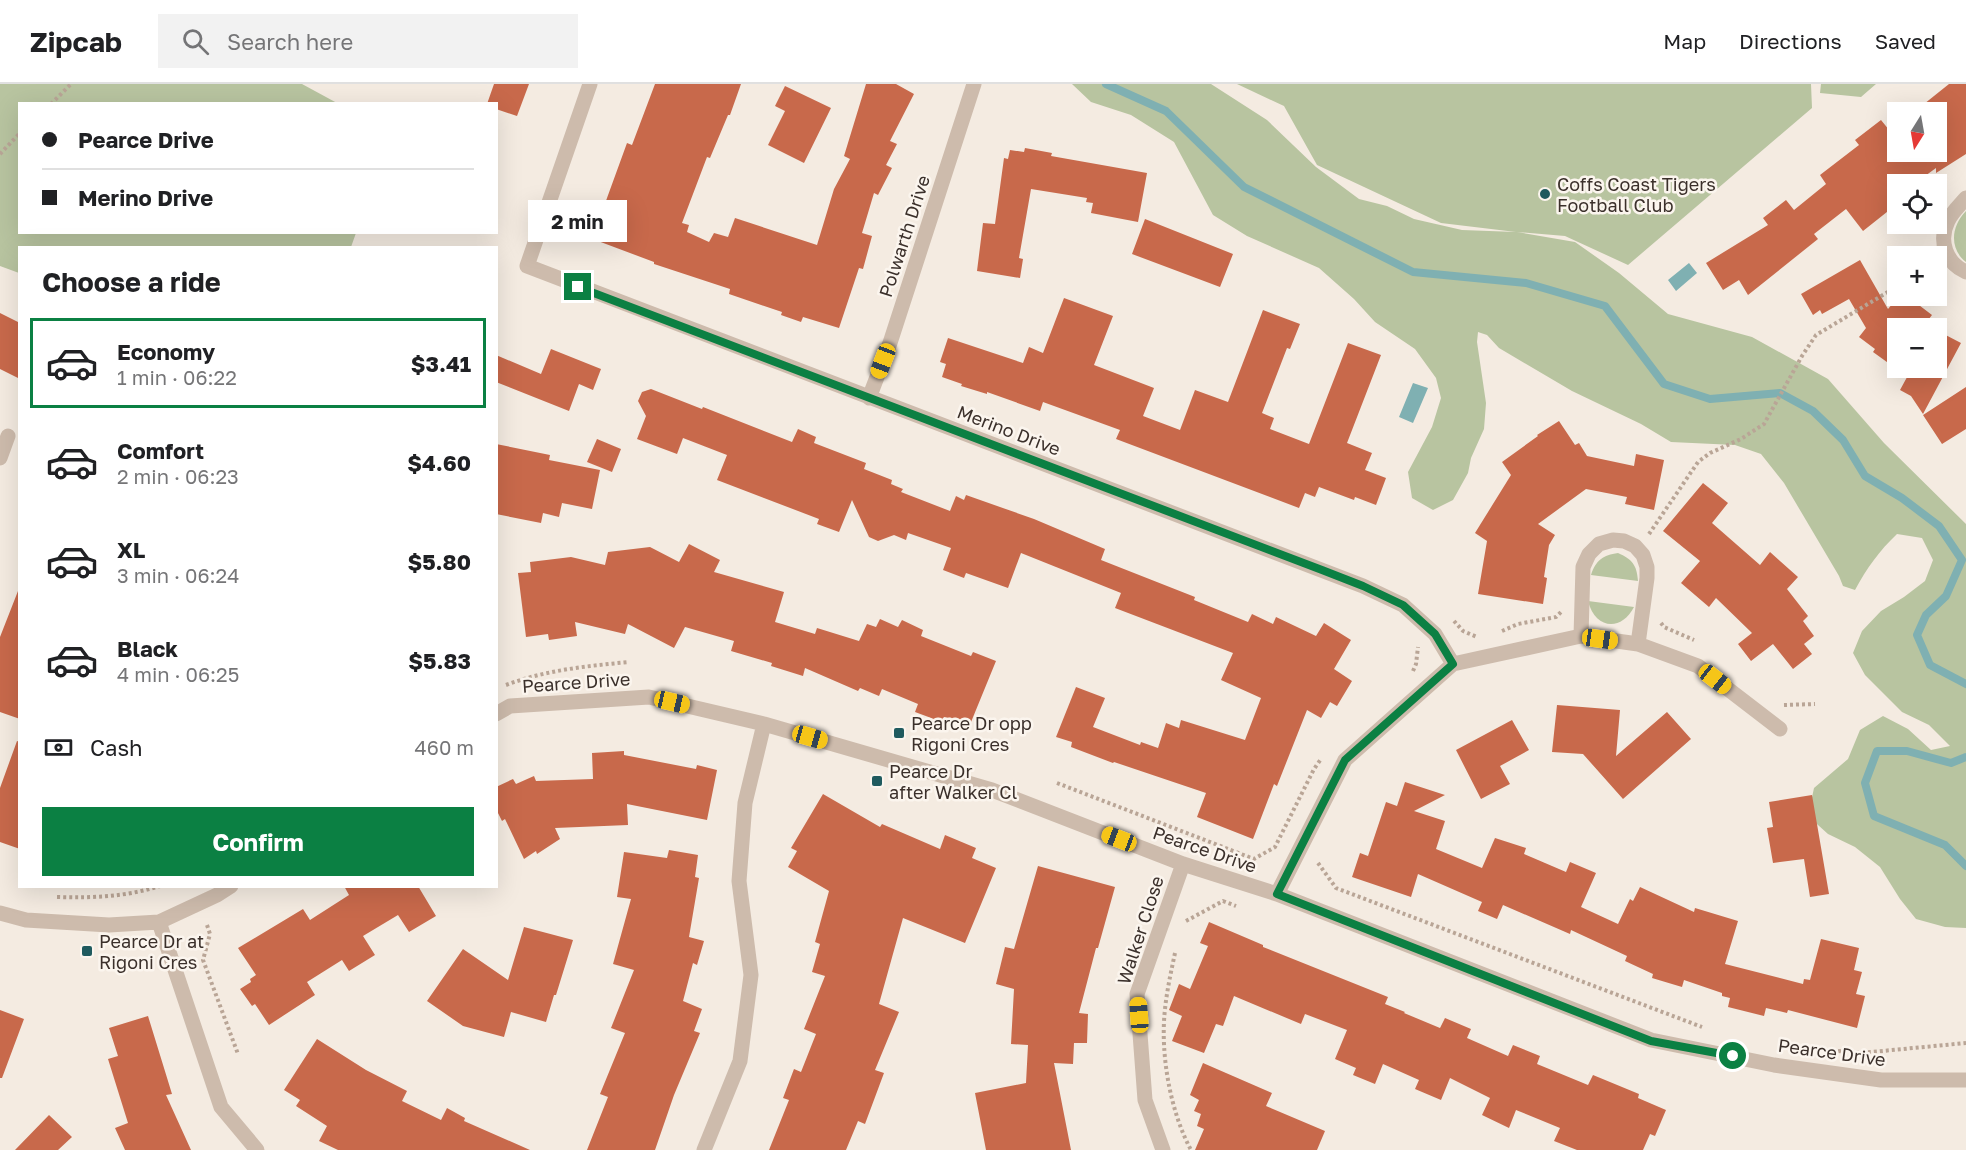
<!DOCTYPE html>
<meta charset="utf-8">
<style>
body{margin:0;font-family:"Golos Text",sans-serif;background:#f2f2f2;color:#202124;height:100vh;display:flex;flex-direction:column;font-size:22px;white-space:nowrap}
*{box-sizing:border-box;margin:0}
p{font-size:20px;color:#757577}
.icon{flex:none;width:33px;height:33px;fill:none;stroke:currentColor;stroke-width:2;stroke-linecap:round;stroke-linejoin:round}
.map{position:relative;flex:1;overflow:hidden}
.panel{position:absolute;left:18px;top:162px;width:480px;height:642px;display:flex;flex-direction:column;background:#fff;border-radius:0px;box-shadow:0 6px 24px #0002}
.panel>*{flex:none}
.top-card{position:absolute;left:18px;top:18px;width:480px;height:132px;border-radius:0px;box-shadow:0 6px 24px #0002;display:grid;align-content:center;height:132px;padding:0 24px;background:#fff}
.needle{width:39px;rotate:191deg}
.fabs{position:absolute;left:1887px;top:18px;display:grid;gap:12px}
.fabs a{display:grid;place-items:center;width:60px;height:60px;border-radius:0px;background:#fff;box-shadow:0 6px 24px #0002;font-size:30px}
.end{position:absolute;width:27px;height:27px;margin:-14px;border:8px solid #0b8043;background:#fff;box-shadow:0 0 0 3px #fff}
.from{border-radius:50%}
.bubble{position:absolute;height:42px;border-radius:0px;background:#fff;box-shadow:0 6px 24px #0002;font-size:20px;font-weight:700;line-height:42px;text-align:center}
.car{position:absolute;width:18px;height:36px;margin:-18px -9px;border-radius:8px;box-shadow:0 0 4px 2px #0007;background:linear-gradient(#f5c518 24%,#345 0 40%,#f5c518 0 76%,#345 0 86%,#f5c518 0)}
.top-card b{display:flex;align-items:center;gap:21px;height:57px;font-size:22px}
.top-card b+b{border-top:2px solid #e0e0e0}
.top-card i{width:15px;height:15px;background:#202124}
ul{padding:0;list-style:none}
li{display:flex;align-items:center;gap:18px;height:90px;margin:0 12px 9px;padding:0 12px;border:3px solid transparent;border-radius:0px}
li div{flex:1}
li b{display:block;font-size:22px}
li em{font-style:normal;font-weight:700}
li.selected{border-color:#0b8043}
li>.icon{width:54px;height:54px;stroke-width:1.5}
h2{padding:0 24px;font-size:27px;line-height:72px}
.pay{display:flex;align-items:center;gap:15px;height:66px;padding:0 24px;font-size:22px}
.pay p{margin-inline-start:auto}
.action{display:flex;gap:12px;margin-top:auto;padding:12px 24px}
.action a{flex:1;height:69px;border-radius:0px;background:#0b8043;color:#fff;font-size:24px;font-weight:700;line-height:69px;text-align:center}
header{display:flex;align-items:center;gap:36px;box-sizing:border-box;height:84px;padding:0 30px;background:#fff;border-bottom:2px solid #e0e0e0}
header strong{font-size:28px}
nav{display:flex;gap:33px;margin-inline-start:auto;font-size:21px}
.search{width:420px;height:54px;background:#f2f2f2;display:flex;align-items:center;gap:15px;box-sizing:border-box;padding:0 21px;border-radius:0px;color:#757577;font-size:22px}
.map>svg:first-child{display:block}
</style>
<header>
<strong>Zipcab</strong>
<div class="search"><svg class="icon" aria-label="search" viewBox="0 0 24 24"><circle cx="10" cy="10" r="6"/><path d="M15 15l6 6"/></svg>Search here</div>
<nav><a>Map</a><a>Directions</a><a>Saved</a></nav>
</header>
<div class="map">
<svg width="1966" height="1066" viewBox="0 0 1966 1066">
<rect width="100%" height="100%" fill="#f4ebe1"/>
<path fill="#b8c4a0" d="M0 0H302L337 19 20 20V148L356 149 351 163 20 164 19 189 0 182Z
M1072 0H1211L1267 36 1316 83 1359 115 1387 122 1414 135 1462 146 1516 148 1441 139 1317 81 1284 22 1237 0H1811L1812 24 1628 181 1565 152 1517 148 1575 158 1619 189 1668 230 1752 253 1828 295 1884 359 1966 440V844L1945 843 1916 835 1900 815 1880 783 1855 763 1828 750 1808 732 1814 704 1848 675 1860 646 1883 632 1908 645 1931 666 1950 662 1929 641 1902 628 1865 591 1853 569 1862 547 1881 527 1904 513 1925 497 1933 476 1922 454 1897 450C1879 467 1867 484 1855 506L1843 502 1839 492 1784 399 1761 370 1735 361 1671 358 1641 340 1572 307 1499 264 1487 251 1478 248 1477 258 1486 319 1484 345 1471 374 1468 389 1453 416 1433 426 1412 414 1408 388 1432 343 1441 314 1436 294 1415 265 1375 238 1354 215 1319 184 1247 152 1213 131 1174 58 1131 31 1091 18Z
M1821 0H1876L1861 13 1820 9Z
M1966 127V178C1949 165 1951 142 1966 127Z
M1618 469C1632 475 1637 481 1638 497L1591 491C1596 476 1603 471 1618 469Z
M1588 517 1634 523C1621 548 1595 545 1588 517Z"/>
<path fill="#7fb0b2" d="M1689 179 1697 189 1676 207 1668 196Z
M1413 299 1428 304 1413 339 1399 333Z"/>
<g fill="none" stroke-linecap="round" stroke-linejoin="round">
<path stroke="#7fb0b2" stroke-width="8" d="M1106 0 1166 27 1244 103 1413 188 1526 199 1605 222 1664 300 1710 315 1780 309 1813 327 1843 356 1865 392 1902 414 1939 442 1962 476 1946 512 1926 531 1917 551 1930 581 1966 600
M1966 673 1951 679 1907 667H1877L1865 699 1874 732 1945 761 1966 782"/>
</g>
<path fill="#c8694b" d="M494 0H529L517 32 496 25V20H487Z
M655 0H741L730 31H728L710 74 707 73 682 139 689 141 687 148 709 158 714 149 728 153 735 134 817 161 834 105 850 75 844 72 866 0H896L914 10 890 57 897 60 886 81 892 84 878 111 874 109 862 149 872 152 863 185 859 184 839 244 803 233 801 238 781 231 782 228 729 210 730 205 654 180V178L590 154 597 135 599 136 627 59 632 61Z
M1949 0H1966V70L1936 89V84L1914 100H1898V113L1888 120 1892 124 1863 147 1846 125 1814 150 1818 155 1748 211 1739 196 1723 206 1706 179 1768 141 1763 134 1786 116 1794 126 1826 100 1820 91 1859 61 1855 56 1881 36 1898 57V68H1936V28H1914Z
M785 2 831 24 804 79 768 61 785 27 775 22Z
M1025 64 1052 69 1051 72 1147 89 1138 138 1091 129 1093 119 1086 118 1087 114 1031 105 1019 174 1023 175 1020 194 977 187 983 139 995 140 1004 74 1008 75 1010 66 1024 68Z
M1145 135 1233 170 1220 203 1132 170Z
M1860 176 1888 225 1898 213V219L1900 221 1907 212 1932 231 1922 244H1898V286L1873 268 1875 265 1859 253 1866 244 1849 215 1822 230 1820 226 1813 231 1801 210Z
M1064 214 1113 232 1094 281 1154 304 1143 332 1180 346 1195 306 1228 318 1263 226 1300 240 1290 265 1287 264 1262 329 1274 334 1270 345 1309 360 1348 259 1381 271 1347 359 1372 369 1365 386 1386 394 1376 421 1355 413 1354 416 1319 403 1315 413 1305 409 1299 424 1116 355 1120 346 1043 318 1040 327 987 308V310L961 302 962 300 942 293 946 280 940 278 948 254 1023 279 1029 263 1043 269Z
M0 229 20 239V295L0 285Z
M1936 246 1961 259 1923 330 1911 312 1900 306 1912 284H1936Z
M551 265 601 285 593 306 579 300 569 327 496 298V271L541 290Z
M1966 303V345L1942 360 1923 331Z
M651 305 702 325 703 323 792 358 798 345 816 353 814 359 866 379 864 385 892 396 891 400 903 405 901 408 950 427 956 412 964 416 966 411 1034 435 1105 465 1101 476 1195 513 1194 516 1248 538 1252 530 1273 540 1276 533 1316 552 1324 539 1351 556 1334 585 1352 597 1337 622 1330 618 1321 634 1307 626 1277 702 1274 700 1253 755 1197 733 1206 709 1114 678 1113 679 1071 663 1072 658 1056 653 1076 603 1105 614 1093 643 1140 661 1141 658 1158 664 1166 639 1179 644 1181 636 1245 656 1261 614 1221 596 1233 569 1115 524 1121 509 1021 469 1008 504 966 489 964 494 943 486 951 464 908 449 906 456 894 451 878 457 869 453 852 416 839 448 817 440 819 435 717 396 727 371 683 354 677 370 637 355 646 332 638 317 642 308Z
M1559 337 1575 361 1579 359 1587 372 1634 382 1636 370 1664 376 1654 426 1625 420 1627 413 1586 405 1538 440 1555 451 1549 461 1544 493 1547 494 1543 520 1478 510 1487 457 1475 449 1511 391 1502 378 1538 352 1537 351Z
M597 355 621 365 612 388 587 378Z
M496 360 550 371 549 376 600 386 592 425 562 419 559 433 543 429 541 439 496 430Z
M1703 399 1728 419 1712 439 1760 481 1770 468 1798 493 1787 505 1808 532 1803 537 1814 552 1804 560 1812 570 1793 585 1773 560 1751 577 1738 560 1752 549 1716 514 1709 523 1681 499 1700 477 1663 447Z
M689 460 720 476 714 488 784 508 775 538 815 550 817 544 859 557 867 540 876 543 880 535 898 543 902 536 923 546 921 552 971 572 973 568 996 577 969 643 944 633 942 638 915 628 918 620 882 605 879 612 860 604 858 607 805 584 803 592 771 582 772 579 731 567 734 557 685 543 674 564 628 540 625 550 575 538 577 552 549 556 548 550 526 553 518 489 531 488 530 478 571 473 605 481 608 468 650 463 679 478Z
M18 507H20V635L0 628V553Z
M1557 621 1620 626 1616 672 1667 628 1691 655 1623 715 1583 670 1552 668Z
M1512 636 1529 666 1500 682 1510 700 1481 715 1456 666Z
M17 657 20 658V765L0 758V704Z
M624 667V671L696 685 697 681 717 686 707 736 627 720 628 741 555 744 560 755 537 770 536 767 524 775 505 735 502 737 496 725V703L513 695 516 700 534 692 536 697 593 695 592 669Z
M1405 698 1445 711 1414 727 1445 737 1436 765 1482 784 1495 754 1526 764 1524 770 1566 788 1570 778 1596 789 1581 823 1618 840 1630 815 1633 817 1640 803 1694 828 1695 824 1738 837 1725 880 1803 900 1804 895 1810 896 1821 855 1859 864 1854 886 1862 888 1856 910 1865 912 1857 944 1788 926 1787 929 1766 924 1764 932 1728 923 1730 914 1722 912V909L1684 896 1682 903 1652 894 1653 890 1625 877 1627 872 1571 846 1570 850 1503 821 1497 835 1478 827 1482 818 1418 790 1411 813 1352 793 1360 769 1368 772 1386 718 1397 722Z
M823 710 880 743 882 740 940 765 945 751 976 764 972 774 996 784 965 859 903 834 879 920 899 928 875 986 884 989 865 1040 858 1037 846 1066H769L789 1016 783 1014 794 985 801 988 816 950 804 945 825 892 812 888 820 860 815 858 829 807 788 783 797 767 791 764Z
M1812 711 1829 810 1810 813 1804 775 1773 779 1767 744 1773 743 1769 718Z
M669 766 698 771 695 793 699 794 689 853 704 857 697 881 693 879 683 917 702 925 694 947 700 949 674 1011 655 1066H587L608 1013 600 1010 625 949 611 944 634 886 613 880 631 815 617 813 624 768 667 774Z
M1038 782 1115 803 1098 864H1096L1079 929 1088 930 1087 959H1074L1073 980 1054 979 1071 1066H986L975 1009 1026 999 1028 961 1011 960 1014 905 996 900 1005 863 1014 865Z
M344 802H418L436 832 409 848 398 831 363 852 375 871 349 887 342 876 307 898 315 911 269 941 255 920 252 922 240 905 251 898 250 895 256 891 238 864 303 825 310 836 349 811Z
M1209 838 1263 861V863L1388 913 1385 920 1405 928 1404 929 1440 944 1445 934 1471 945 1467 954 1508 972 1513 961 1540 972 1537 980 1588 1001 1593 991 1639 1010 1638 1014 1666 1026 1655 1052 1650 1050 1643 1066H1577L1554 1057 1560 1044 1516 1026 1509 1044 1482 1031 1490 1014 1450 994 1441 1016 1415 1005 1419 996 1383 980 1375 1000 1353 991 1356 984 1335 975 1347 946 1305 930 1301 940 1234 912 1223 942 1216 940 1204 969 1172 957 1182 932 1169 926 1179 900 1190 905 1208 862 1200 859Z
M524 843 573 856 556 911H554L546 938 511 928 504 953 463 942 427 917 463 865 508 896Z
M0 926 24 935 2 994H0Z
M148 932 172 1010 166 1011 191 1066H125L115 1044 128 1039 108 975 118 972 109 944Z
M317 955 366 986 407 1007 402 1017 441 1036 447 1024 465 1034 464 1037 530 1066H338L319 1057 327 1042 296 1022 300 1016 284 1006Z
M1203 979 1272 1009 1266 1022 1325 1047 1317 1066H1195L1204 1045 1197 1042 1201 1030 1194 1027 1199 1016 1190 1011Z
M49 1031 72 1053 58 1066H15Z"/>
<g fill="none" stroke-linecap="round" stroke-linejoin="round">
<path stroke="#b9a596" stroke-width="4" stroke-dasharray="3 3" stroke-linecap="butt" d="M51 20 71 0
M0 70 20 49
M1649 450 1698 378 1710 369 1741 355 1764 340 1802 272 1816 251 1898 202
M1454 537 1463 547 1477 553
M1661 539 1664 543 1694 556
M1502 547 1518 540 1556 533 1562 527
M1413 587 1416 580 1418 563
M506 601C546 586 587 582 629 578
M1784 621 1815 620
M1057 699 1254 775 1275 763 1314 685 1321 675
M1318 779 1336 804 1702 943
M57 813C94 814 124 813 160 802
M1186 837 1223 817 1236 822
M207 841 210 850 203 876 238 970
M1175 869C1171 888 1167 906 1165 925 1160 969 1170 1027 1191 1066
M1838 967 1861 969 1966 959"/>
<path stroke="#cdbbac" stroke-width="15" d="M590 0 527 182 1363 502 1403 521 1435 550 1453 580
M1966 114C1960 121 1952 128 1948 137 1938 157 1946 179 1966 188
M869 314 890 259 974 0
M0 374 8 352
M1581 552 1583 483 1589 470 1599 460 1613 456 1624 457 1635 462 1643 471 1647 483V494L1638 560
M496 630 510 622 649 613 764 640 992 706 1183 780 1277 810 1651 956 1774 981 1881 996H1966
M1277 810 1345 676 1453 580 1581 552 1638 560 1698 582 1780 645
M0 829 26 836 109 841 159 838 217 811 231 802
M159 838 221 1023 257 1066
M704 1066 740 977 751 891 739 797 745 719 764 640
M1163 1066 1145 1016 1137 910 1183 780"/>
</g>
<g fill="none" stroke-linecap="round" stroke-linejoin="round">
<path stroke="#0b8043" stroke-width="8" d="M578 203 1322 486 1363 502 1403 521 1435 550 1453 580 1345 676 1277 810 1651 957 1733 972"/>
</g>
<g fill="#1f5a5e" stroke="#fbf5ee" stroke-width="2">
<circle cx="1545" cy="110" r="6"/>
<rect x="893" y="643" width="12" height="12" rx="3"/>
<rect x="871" y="691" width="12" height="12" rx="3"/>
<rect x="81" y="861" width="12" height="12" rx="3"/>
</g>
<g text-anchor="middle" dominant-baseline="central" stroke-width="5" stroke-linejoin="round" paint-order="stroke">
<g font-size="18" fill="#3b302b" stroke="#fbf5ee" text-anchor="start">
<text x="1557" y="100">Coffs Coast Tigers<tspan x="1557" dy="21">Football Club</tspan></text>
<text x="911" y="639">Pearce Dr opp<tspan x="911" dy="21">Rigoni Cres</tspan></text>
<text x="889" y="687">Pearce Dr<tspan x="889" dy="21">after Walker Cl</tspan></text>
<text x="99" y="857">Pearce Dr at<tspan x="99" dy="21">Rigoni Cres</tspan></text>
</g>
<g font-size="18" fill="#3b302b" stroke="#fbf5ee">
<text transform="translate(904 152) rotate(-72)">Polwarth Drive</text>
<text transform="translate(1009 346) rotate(21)">Merino Drive</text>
<text transform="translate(576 598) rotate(-4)">Pearce Drive</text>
<text transform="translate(1205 765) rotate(19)">Pearce Drive</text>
<text transform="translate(1140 846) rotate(-72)">Walker Close</text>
<text transform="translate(1832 968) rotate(8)">Pearce Drive</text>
</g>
</g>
</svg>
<div class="fabs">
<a><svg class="needle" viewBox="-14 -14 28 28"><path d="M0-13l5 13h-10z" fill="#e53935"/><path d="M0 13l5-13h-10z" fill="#757577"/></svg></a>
<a><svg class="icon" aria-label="locate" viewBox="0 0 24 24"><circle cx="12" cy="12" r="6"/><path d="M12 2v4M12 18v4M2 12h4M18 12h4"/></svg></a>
<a>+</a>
<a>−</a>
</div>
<i class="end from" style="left:1733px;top:972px"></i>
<i class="end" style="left:578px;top:203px"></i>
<div class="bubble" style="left:528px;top:116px;width:99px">2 min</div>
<i class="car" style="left:883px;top:277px;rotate:201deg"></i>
<i class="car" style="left:1600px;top:555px;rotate:98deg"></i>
<i class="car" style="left:1715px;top:595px;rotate:128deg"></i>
<i class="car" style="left:672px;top:618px;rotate:103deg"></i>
<i class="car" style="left:810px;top:653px;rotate:106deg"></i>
<i class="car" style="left:1119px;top:755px;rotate:291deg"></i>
<i class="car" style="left:1139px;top:931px;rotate:356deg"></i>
<div class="top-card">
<b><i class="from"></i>Pearce Drive</b>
<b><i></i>Merino Drive</b>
</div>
<section class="panel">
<h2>Choose a ride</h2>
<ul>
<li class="selected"><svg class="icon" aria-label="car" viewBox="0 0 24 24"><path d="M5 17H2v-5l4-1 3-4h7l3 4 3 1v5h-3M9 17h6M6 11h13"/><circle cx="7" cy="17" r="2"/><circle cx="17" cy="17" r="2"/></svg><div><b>Economy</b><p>1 min · 06:22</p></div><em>$3.41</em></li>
<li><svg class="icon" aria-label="car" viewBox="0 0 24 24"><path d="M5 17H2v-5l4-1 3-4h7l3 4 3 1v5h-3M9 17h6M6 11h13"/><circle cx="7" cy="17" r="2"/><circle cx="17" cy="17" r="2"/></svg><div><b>Comfort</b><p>2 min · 06:23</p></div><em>$4.60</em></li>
<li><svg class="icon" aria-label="car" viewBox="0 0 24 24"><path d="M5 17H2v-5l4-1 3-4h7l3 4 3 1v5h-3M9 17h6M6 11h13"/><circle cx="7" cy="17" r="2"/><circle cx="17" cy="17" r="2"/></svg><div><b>XL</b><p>3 min · 06:24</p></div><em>$5.80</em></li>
<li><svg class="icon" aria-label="car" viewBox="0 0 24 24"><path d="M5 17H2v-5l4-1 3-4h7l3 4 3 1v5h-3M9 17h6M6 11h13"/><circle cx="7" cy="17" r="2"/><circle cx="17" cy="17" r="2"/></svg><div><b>Black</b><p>4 min · 06:25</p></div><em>$5.83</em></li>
</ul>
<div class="pay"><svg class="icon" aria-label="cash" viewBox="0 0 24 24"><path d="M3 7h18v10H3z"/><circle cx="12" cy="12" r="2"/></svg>Cash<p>460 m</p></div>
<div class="action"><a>Confirm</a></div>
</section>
</div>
